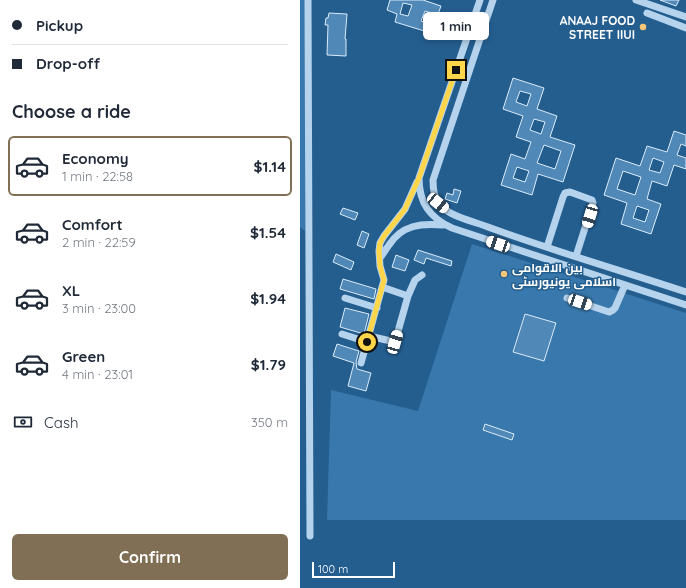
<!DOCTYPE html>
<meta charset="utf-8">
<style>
body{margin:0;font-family:Quicksand,Cairo,sans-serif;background:#f6f6f7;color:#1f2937;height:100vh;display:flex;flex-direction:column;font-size:15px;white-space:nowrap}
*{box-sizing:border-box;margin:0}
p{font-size:13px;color:#747a83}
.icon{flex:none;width:22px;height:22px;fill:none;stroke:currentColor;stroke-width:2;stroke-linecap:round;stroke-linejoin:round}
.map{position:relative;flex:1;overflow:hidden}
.details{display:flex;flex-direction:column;background:#fff;width:300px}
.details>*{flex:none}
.banner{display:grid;align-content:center;height:88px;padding:0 12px;background:#fff}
.scale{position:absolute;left:12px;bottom:10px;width:83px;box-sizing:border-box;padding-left:4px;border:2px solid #fff;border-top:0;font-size:11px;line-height:14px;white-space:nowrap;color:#fff;-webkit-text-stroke:3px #245e8f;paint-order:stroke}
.end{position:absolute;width:18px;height:18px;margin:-9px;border:5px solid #ffd54a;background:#111;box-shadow:0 0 0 2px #111}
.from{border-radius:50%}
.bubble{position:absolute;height:28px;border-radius:6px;background:#fff;box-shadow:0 2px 6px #0003;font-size:13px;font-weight:700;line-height:28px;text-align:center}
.car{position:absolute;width:12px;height:24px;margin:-12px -6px;border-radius:5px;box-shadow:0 0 3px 1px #0007;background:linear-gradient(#fff 24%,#345 0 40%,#fff 0 76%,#345 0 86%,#fff 0)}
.banner b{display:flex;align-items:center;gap:14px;height:38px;font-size:15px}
.banner b+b{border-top:1px solid #e0e1e3}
.banner i{width:10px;height:10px;background:#1f2937}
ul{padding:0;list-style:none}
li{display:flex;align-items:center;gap:12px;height:60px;margin:0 8px 6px;padding:0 4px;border:2px solid transparent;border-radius:6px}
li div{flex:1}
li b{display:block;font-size:15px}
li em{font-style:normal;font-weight:700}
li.active{border-color:#806f54}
li>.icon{width:36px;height:36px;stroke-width:1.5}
h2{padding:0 12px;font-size:18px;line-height:48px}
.pay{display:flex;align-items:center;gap:10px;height:44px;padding:0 12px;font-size:15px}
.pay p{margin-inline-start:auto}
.action{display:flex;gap:8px;margin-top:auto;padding:8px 12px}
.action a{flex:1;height:46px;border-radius:6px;background:#806f54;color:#fff;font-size:16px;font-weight:700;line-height:46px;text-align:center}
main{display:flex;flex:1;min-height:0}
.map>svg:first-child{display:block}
</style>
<main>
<section class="details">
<div class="banner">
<b><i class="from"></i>Pickup</b>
<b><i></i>Drop-off</b>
</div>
<h2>Choose a ride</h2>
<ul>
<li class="active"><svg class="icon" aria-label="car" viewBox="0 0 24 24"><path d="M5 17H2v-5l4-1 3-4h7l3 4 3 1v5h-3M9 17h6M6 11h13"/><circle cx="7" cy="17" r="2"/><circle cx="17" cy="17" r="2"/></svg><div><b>Economy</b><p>1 min · 22:58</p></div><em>$1.14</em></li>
<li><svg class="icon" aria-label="car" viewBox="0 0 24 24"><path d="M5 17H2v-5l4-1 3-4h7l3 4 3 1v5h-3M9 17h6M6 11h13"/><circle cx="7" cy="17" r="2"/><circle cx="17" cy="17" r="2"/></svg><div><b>Comfort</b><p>2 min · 22:59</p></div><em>$1.54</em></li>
<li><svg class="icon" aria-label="car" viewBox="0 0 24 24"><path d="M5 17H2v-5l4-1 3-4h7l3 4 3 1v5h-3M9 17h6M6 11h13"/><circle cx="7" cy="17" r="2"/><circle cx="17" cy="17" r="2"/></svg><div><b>XL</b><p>3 min · 23:00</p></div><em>$1.94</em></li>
<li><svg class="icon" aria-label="car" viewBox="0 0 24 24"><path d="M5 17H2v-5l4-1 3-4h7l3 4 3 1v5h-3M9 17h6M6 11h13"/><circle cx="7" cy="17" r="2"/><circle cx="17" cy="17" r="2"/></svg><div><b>Green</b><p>4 min · 23:01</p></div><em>$1.79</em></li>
</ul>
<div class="pay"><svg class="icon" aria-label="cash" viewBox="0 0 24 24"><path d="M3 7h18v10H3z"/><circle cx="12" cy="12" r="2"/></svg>Cash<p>350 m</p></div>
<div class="action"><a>Confirm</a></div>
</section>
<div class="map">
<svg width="386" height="588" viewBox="0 0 386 588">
<rect width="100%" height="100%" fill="#245e8f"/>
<path fill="#3878ac" d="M0 0H5V231L0 227Z
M172 244 386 313V520H27L31 390 118 411Z"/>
<path fill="#5089b8" stroke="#daebf9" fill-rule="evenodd" d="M90 0H123L141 6 138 14 146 17 142 27 137 26 134 34 95 22 97 14 87 10ZM103 3 112 5 108 16 100 14ZM125 11 135 14 132 25 121 21Z
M360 0H379L376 6Z
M29 13 47 14 45 39H46V56L27 55 28 25H25L26 18H28Z
M213 78 244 88 237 109 257 116 250 137 275 145 263 182 238 174 232 195 201 185 211 154 225 159 231 142 216 137 223 116 203 109ZM220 91 231 94 227 106 216 102ZM234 119 245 122 241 134 230 130ZM244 145 261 151 255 169 237 163ZM217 167 229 171 225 182 213 178Z
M374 131 386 135V146L381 144 377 155 386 158V169L374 165 367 186 352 181 347 199 361 204 351 234 321 224 327 203 304 195 316 158 340 166 347 146 367 152ZM353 158 364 162 360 173 349 170ZM323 171 341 177 335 195 317 189ZM337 206 349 210 345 222 333 218Z
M154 189 161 191 157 203 145 199 147 193 153 195Z
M43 208 58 213 55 220 40 214Z
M62 231 69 234 64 248 57 245Z
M118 250 152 261 151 266 126 258 124 264 114 260Z
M36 254 54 262 51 270 33 262Z
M96 255 109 260 105 271 92 267Z
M43 279 76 289 74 299 40 289Z
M45 308 69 314 64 334 40 327Z
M225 314 256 323 244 361 213 352Z
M37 344 59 351 56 362 57 369 71 373 66 391 48 386 54 363 33 356Z
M185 424 214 434 212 440 183 430Z"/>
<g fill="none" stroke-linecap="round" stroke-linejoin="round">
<path stroke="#b5d3ec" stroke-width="7" d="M8 0 10 536
M180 0 119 178C119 203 130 218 152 228L386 305
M193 0 133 180C133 188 134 198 139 204 150 217 173 221 188 227 253 251 320 270 386 292
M336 0 386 17
M347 13 386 28
M247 247 263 197 265 193 270 192 292 200 293 203 276 256
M80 258C83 254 86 249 89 245 102 225 121 223 143 225
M82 287 108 296
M45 298 77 308
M267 298 309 312 313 310 315 308 325 285
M42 334 67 342
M69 336 95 342 108 296 115 280 122 275
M61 363 84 280 80 266 79 251 80 243 84 236 105 209 117 182"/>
</g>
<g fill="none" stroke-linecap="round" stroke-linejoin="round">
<path stroke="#ffd54a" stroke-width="5" d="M67 342 84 280 80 266 79 250 80 243 84 236 105 209 119 178 156 70"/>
</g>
<g fill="#f6c578" stroke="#245e8f" stroke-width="1.5">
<circle cx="343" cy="27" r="4"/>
<circle cx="204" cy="274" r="4"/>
</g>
<g text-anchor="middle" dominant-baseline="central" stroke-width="3" stroke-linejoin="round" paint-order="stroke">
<g font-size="12" font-weight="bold" fill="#fff" stroke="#245e8f" text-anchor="end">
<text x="335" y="20">ANAAJ FOOD<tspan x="335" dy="14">STREET IIUI</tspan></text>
<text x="212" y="267" text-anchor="start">بین الاقوامی<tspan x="212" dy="14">اسلامی یونیورسٹی</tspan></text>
</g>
</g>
</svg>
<div class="scale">100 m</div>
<i class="end from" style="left:67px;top:342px"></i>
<i class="end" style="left:156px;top:70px"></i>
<div class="bubble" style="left:123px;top:12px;width:66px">1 min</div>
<i class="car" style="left:138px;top:203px;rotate:129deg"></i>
<i class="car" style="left:290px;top:216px;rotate:197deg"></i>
<i class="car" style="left:198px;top:244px;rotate:289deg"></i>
<i class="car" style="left:280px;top:302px;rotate:108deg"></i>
<i class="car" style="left:95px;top:342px;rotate:16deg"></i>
</div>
</main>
